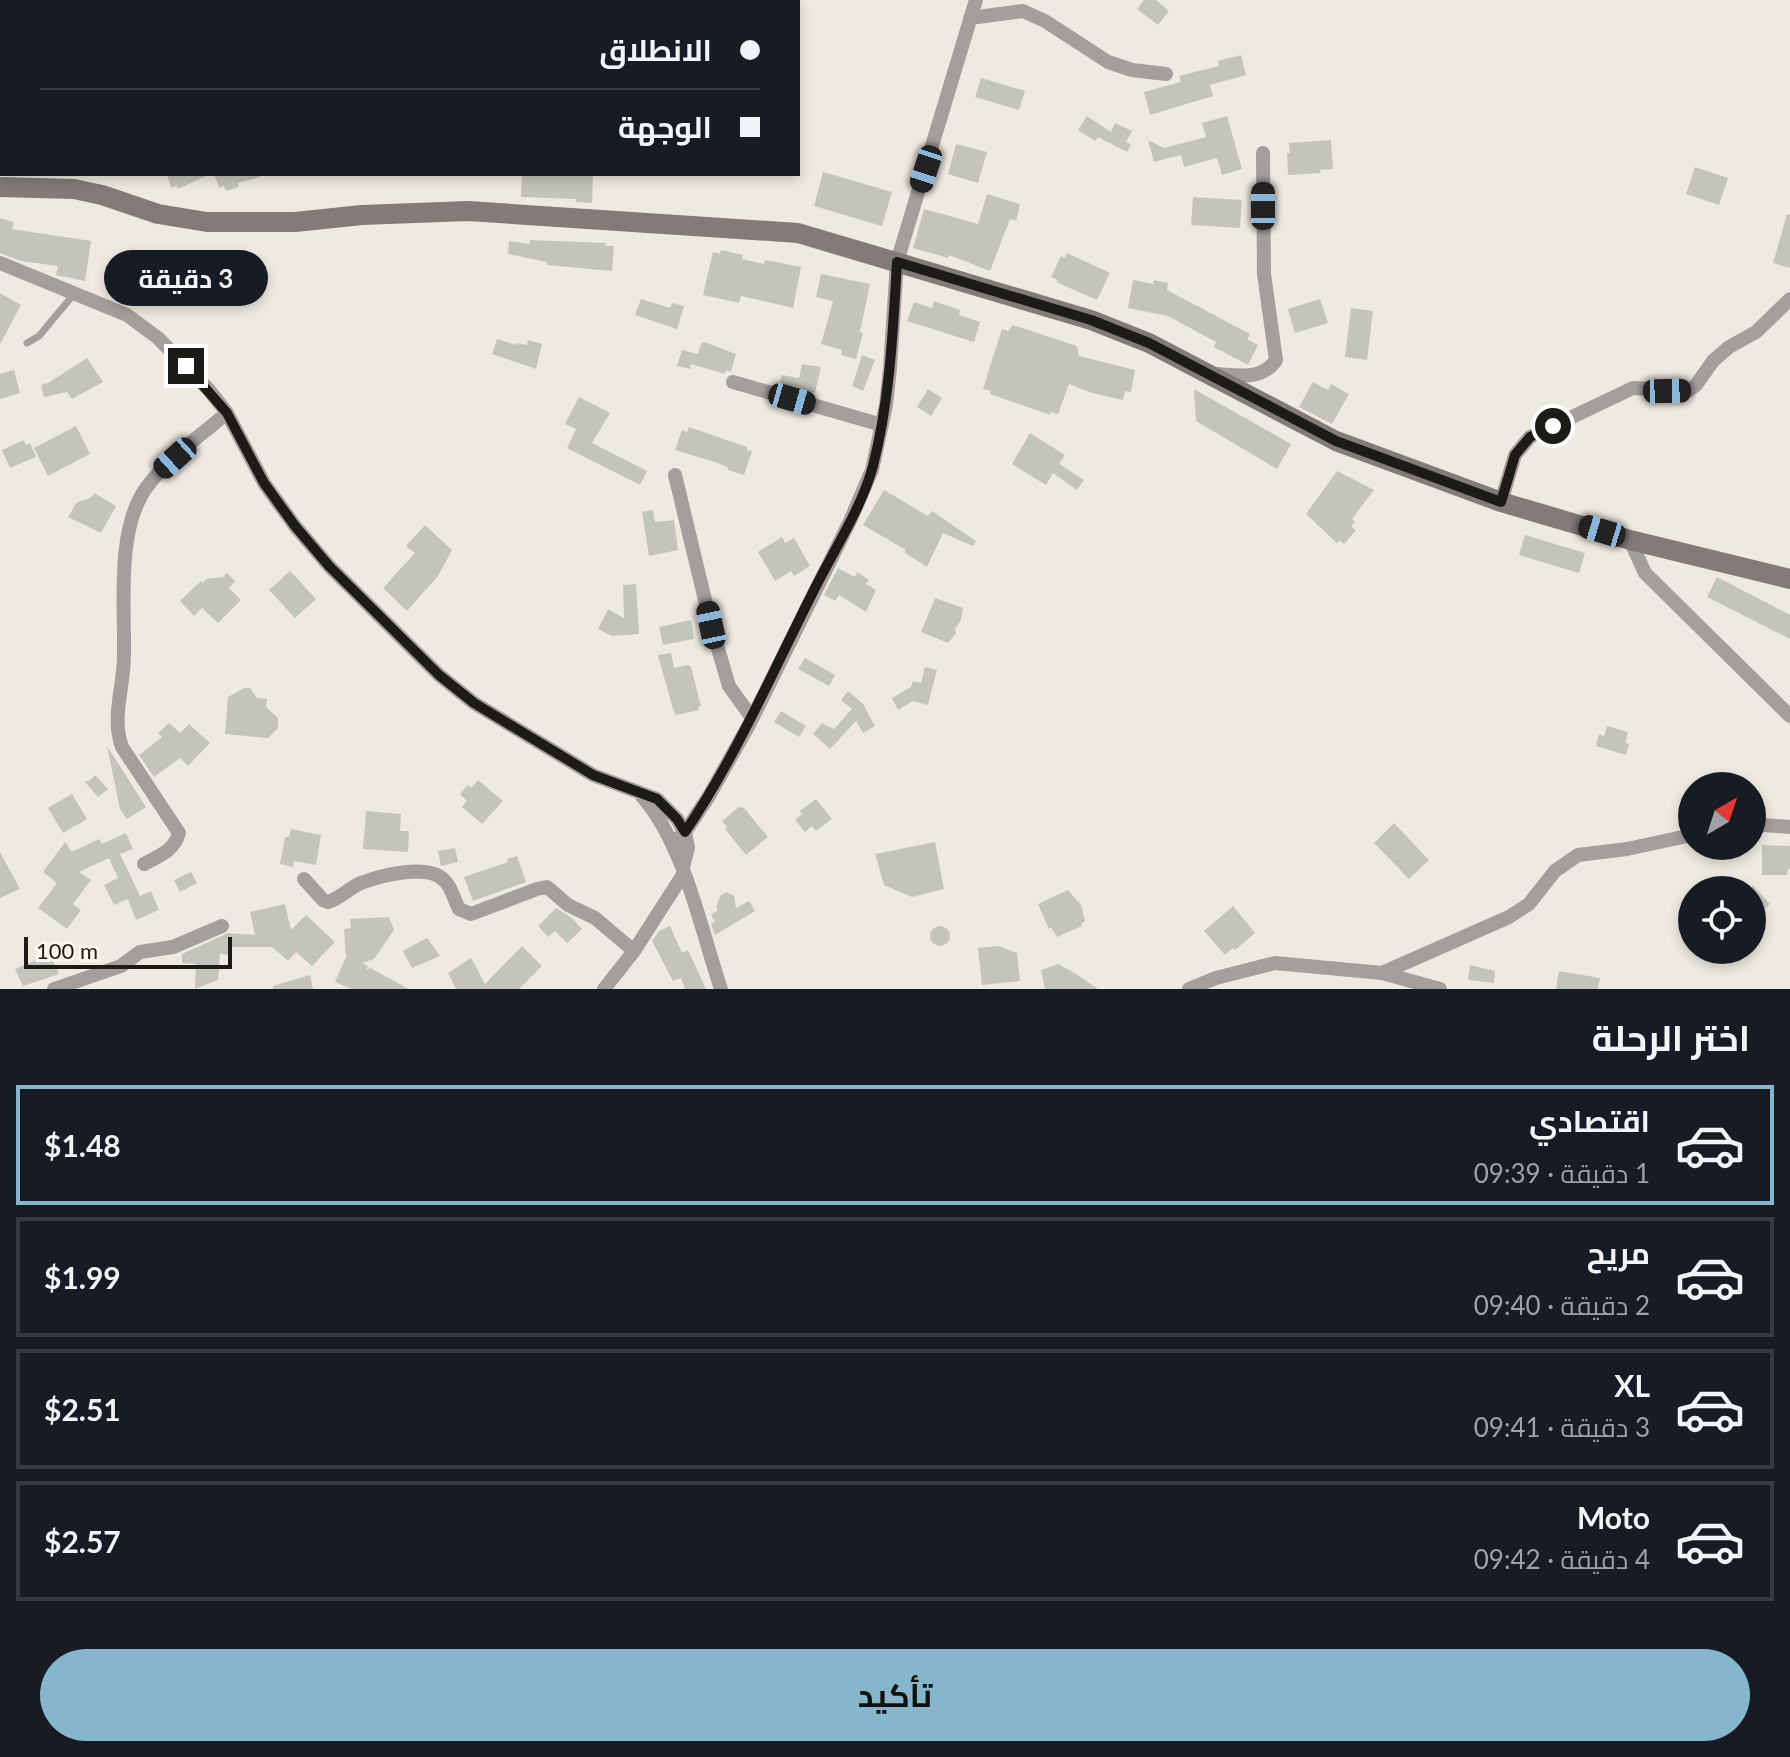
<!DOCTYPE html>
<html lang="ar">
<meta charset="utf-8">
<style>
body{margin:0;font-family:Lato,Cairo,sans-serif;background:#20242c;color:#f1f3f6;direction:rtl;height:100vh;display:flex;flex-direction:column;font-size:30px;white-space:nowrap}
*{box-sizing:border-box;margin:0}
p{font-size:26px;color:#9ea1a6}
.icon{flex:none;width:44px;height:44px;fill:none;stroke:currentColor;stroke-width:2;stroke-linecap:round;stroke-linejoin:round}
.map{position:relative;height:989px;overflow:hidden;direction:ltr}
.side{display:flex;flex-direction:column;background:#171b24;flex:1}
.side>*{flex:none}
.top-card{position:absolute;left:0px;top:0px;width:800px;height:176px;box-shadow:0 4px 12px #0003;direction:rtl;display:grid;align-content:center;height:176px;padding:0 40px;background:#171b24}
.needle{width:52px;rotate:39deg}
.fabs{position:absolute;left:1678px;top:772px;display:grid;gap:16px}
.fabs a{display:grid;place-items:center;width:88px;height:88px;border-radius:50%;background:#171b24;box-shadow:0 4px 12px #0003;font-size:40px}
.scale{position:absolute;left:24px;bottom:20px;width:208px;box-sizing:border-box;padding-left:8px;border:4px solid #1d1b18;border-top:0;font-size:22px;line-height:28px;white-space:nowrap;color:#1d1b18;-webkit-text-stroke:6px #fcf7ee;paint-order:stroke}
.end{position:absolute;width:36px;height:36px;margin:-18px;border:10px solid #1d1b18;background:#fff;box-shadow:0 0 0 4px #fff}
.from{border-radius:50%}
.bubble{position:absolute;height:56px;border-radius:28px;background:#171b24;box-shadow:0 4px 12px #0003;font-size:26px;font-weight:700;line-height:56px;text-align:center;direction:rtl}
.car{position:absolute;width:24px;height:48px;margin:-24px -12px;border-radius:10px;box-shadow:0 0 6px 2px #0007;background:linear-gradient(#222 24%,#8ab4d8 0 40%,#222 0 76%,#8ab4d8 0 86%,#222 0)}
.top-card b{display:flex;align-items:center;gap:28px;height:76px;font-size:30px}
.top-card b+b{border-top:2px solid #363941}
.top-card i{width:20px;height:20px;background:#f1f3f6}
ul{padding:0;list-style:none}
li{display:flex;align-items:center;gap:24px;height:120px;margin:0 16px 12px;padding:0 24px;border:4px solid #363941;border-radius:0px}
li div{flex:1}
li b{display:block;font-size:30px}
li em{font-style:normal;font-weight:700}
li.on{border-color:#85b6cb}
li>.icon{width:72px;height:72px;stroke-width:1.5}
h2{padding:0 40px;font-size:36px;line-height:96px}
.action{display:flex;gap:16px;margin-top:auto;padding:16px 40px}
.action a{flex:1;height:92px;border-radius:48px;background:#85b6cb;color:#111;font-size:32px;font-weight:700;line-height:92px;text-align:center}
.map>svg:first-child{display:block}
</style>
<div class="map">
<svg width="1790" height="989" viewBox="0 0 1790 989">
<rect width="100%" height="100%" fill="#efeae1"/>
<path fill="#c3c4bb" d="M1144 0H1156L1169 11 1158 25 1137 9Z
M1241 55 1246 75 1210 85 1213 96 1150 115 1144 92 1181 82 1179 76 1219 66 1218 61Z
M981 78 1025 91 1019 110 975 97Z
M1087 116 1111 132 1115 123 1132 131 1126 142 1131 145 1127 152 1098 137 1095 141 1078 130Z
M1227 116 1242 169 1222 175 1217 158 1184 167 1181 155 1154 162 1148 140 1164 148 1206 137 1202 123Z
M1331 140 1333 169 1320 170 1321 173 1288 175 1287 153H1290L1289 143Z
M956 144 987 152 978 183 948 174Z
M1695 167 1728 178 1719 205 1686 194Z
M823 172 892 192 882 226 814 206Z
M167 174H206V176L178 189 177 186 171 188Z
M214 174H260V177L238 183 239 187 226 191 224 186 219 188Z
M522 174H593L592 203 576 202V199L521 197Z
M987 194 1020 204 1016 221 1010 219 990 271 949 255 948 258 913 248 924 209 978 224Z
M1193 197 1242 200 1240 228 1191 225Z
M1787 214 1790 215V268L1773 263Z
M0 218 14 222 12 229 91 241 85 281 56 275 58 266 21 261 0 253Z
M530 240 606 243 605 246H614L612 271 547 265V262L508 254 509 241 530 244Z
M721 250 743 255 742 259 764 264 765 260 801 267 793 308 741 296 739 303 703 295 713 252 720 254Z
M1067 253 1110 273 1097 300 1056 282 1058 280 1051 277 1061 256 1065 258Z
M821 274 870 284 860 332 863 333 856 359 841 355 842 350 821 344 833 301 816 297Z
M1133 280 1153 284 1154 280 1168 283 1167 290 1250 334 1247 339 1258 345 1248 365 1214 347 1216 342 1168 316 1128 308Z
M0 293 21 305 0 344Z
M641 299 670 308 672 303 684 306 677 329 635 315Z
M1320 299 1328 323 1295 333 1288 309Z
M934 301 960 310 959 315 980 322 974 342 907 321 914 302 932 308Z
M1351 308 1373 311 1367 360 1345 357Z
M1013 325 1077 346 1079 356 1135 370 1131 392 1125 391 1123 400 1092 393 1069 384 1058 414 1050 412V415L990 394 991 391 983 389 993 357 1002 329 1008 331Z
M497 339 516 345V343L527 345 528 340 542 344 536 369 492 354Z
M704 342 736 354 731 372 726 370 725 374 691 364 690 369 677 366 682 350 698 354 701 344Z
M862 355 875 360 863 391 852 386Z
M87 358 103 382 72 399 67 392 44 397 41 385 48 383Z
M802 364 821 367 815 393 779 385 782 375 799 378Z
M14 370 20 393 0 399V374Z
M1313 382 1328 390 1331 384 1349 394 1332 424 1299 407Z
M928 389 942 398 931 416 917 407Z
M1194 389 1291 444 1277 469 1196 421Z
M579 397 610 413 592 443 647 471 640 485 567 448 576 429 565 424Z
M76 426 90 454 48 476 34 448Z
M689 427 747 447V450L752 451 744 475 728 470V468L718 463 675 450 682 430 687 432Z
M1030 433 1065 455 1059 464 1084 480 1077 490 1053 473 1046 485 1012 464Z
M24 440 26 445 30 443 36 457 10 468 2 450Z
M1337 471 1374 490 1352 519 1355 522 1351 526 1356 530 1344 544 1339 540 1337 543 1306 514Z
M884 490 928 516 932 511 976 541 973 546 943 533 927 567 904 552 906 550 863 525Z
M94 493 116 506 101 533 68 517 77 502 91 498Z
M653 510 655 522 674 520 678 550 649 556 642 512Z
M425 525 452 550 438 576 407 611 383 588 415 553 406 546Z
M1525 535 1585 553 1579 573 1519 555Z
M782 537 785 543 794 538 810 566 794 576 791 571 775 581 758 552Z
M838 568 855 577 857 572 869 580 866 584 876 590 866 612 839 595 835 601 824 595Z
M290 571 316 599 295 618 269 590Z
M227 573 235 581 229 588 241 600 218 623 202 608 194 616 180 601 201 581 203 583 206 579 223 577Z
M1717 577 1790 615V639L1707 597Z
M636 584 639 634 612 636 598 629 608 609 624 618 623 585Z
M935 598 963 608 961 620 955 629 956 633 948 643 921 632Z
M691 620 694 639 663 645 659 627Z
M671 653 674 668 688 665 691 667 701 706 698 707 699 710 676 715 673 709 658 655Z
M805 658 835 675 829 686 798 669Z
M925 667 937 670 928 705 913 701 898 710 892 698 911 687 913 681 921 683Z
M244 688H250L257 698 267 699 266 707 278 718V728L268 738 225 734 228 697Z
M848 691 863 704 875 726 863 733 856 721 830 749 813 734 822 723 834 729 852 709 841 700Z
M781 711 806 726 799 737 774 722Z
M169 723 180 733 189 724 210 743 188 766 180 758 154 777 139 755 162 737 158 733Z
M1607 726 1628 732 1625 743 1629 744 1626 755 1596 746 1599 734 1604 736Z
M107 746 146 807 127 819 120 809Z
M95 775 108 789 98 797 84 781H89Z
M478 780 503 801 482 824 462 807 467 801 460 794 468 785 471 788Z
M72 794 87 819 63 833 48 808Z
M816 799 832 819 816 831 812 826 805 832 795 820 802 814 800 811Z
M739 807 744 808 768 837 746 855 725 829 727 827 722 821Z
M366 811 401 814 400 831H409L408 852 363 849Z
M1394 823 1429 860 1409 879 1374 843Z
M291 829 321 835 316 865 294 861 293 867 280 864 285 837H289Z
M126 833 133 849 120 854 140 896 151 891 159 910 136 920 128 899 114 905 104 885 118 878 109 858 79 872 91 880 73 904 81 910 67 929 38 908 57 883 43 872 65 842 72 852 99 839 102 844Z
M935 842 944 889 912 897 884 885 875 854Z
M1762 845 1790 846V869H1788L1787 875H1762Z
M455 848 458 862 441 866 438 851Z
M0 852 20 889 0 898Z
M517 856 526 882 473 901 464 877 508 862 507 859Z
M191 872 197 883 180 892 174 880Z
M1752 885 1770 904 1752 922Z
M1068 890 1081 905 1085 921 1081 924 1082 926 1057 937 1051 927 1049 929 1038 904Z
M727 892 734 896 736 908 749 901 755 911 715 935 711 924 715 922 711 915 718 910 716 907 720 896Z
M285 904 291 930 306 915 335 942 312 966 296 952 288 961 272 947H230V955L220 954 218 980 195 989 196 964 182 963V954L228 933 255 935 250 912Z
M1233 906 1255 933 1235 950 1233 948 1225 955 1204 931Z
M556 908 572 918 582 929 567 943 555 931 548 937 538 926Z
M389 917 394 930 374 959 362 963 368 966 366 970 370 968 409 989H352L335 982 346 957 344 929 351 928 350 919Z
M670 926 682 953 688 950 706 989H685L681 978 673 981 652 941 659 931Z
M930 936a10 10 0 1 1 20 0a10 10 0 1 1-20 0Z
M427 938 440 956 412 968 403 951Z
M522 946 542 966 519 989H456L448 973 471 958 485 984Z
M999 946 1017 953 1020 981 982 985 978 948Z
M50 954 59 974 23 986 15 969Z
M1058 964 1073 972 1098 989H1045L1041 970Z
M1470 965 1495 971 1494 983 1468 980Z
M1559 971 1600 978 1598 989H1556Z
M310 975 313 989H273V986Z"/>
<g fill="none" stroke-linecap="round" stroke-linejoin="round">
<path stroke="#a49f9d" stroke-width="7" d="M27 343 39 336 74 294"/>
<path stroke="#a49f9d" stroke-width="14" d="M702 2 704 0
M970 18 1023 11 1045 21 1108 62 1132 70 1166 74
M0 263 127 315 158 338 209 390 227 413 264 483 295 526 329 566 439 675 474 703 593 775 657 799 677 819 685 832 688 848 683 867
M1215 374C1238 375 1262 381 1276 360L1264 274 1263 153
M733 382 882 425
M675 475 711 625 729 686 752 718
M1501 502 1515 455 1530 437 1633 388 1688 391 1696 385 1713 361 1729 347 1756 332 1790 299
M1630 540 1645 573 1790 716
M641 795C684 843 700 927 721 989
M1752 824 1790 827
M673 843 685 832 709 796 750 723 850 521 872 470 886 405 890 368 897 262 976 0
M144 864C159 856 174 851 179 833L122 747C111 717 124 687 124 656 125 607 116 530 146 488 167 459 200 436 227 413
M304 879 323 900 328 902C341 898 349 888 361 883 382 875 429 863 445 881 452 888 454 900 459 909L471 914 537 889 547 887 568 905 595 918 634 951
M1382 973 1509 917 1529 904 1555 871 1578 855 1627 849 1692 835
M54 989 121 966 140 952 173 947 222 926
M604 989 634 951 684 873
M1189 989 1216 978 1275 963 1382 973 1440 989"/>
<path stroke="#827b78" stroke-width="20" d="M0 187 74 189 102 195 158 214 207 222H295L362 215 468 211 798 233 1091 320 1149 343 1336 441 1501 502 1630 540 1790 579"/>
</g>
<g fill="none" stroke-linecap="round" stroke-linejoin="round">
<path stroke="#1d1b18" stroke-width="10" d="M186 366 227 413 264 483 295 526 329 566 439 675 474 703 593 775 657 799 677 819 685 832C736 757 772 673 813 592 833 551 861 510 873 466 890 399 893 331 897 262L1091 320 1149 343 1336 441 1501 502 1515 455 1530 437 1553 426"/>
</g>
</svg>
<div class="fabs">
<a><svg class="needle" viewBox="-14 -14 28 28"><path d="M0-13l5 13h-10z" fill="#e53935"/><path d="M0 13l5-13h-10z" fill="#9ea1a6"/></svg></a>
<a><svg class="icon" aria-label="locate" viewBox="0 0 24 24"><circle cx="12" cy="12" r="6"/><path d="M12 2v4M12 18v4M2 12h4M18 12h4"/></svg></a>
</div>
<div class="scale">100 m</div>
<i class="end from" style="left:1553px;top:426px"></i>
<i class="end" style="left:186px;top:366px"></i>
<div class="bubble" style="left:104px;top:250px;width:164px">3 دقيقة</div>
<i class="car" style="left:926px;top:169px;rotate:198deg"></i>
<i class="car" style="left:1263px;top:206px;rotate:0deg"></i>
<i class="car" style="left:1667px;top:391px;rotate:89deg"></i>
<i class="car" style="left:792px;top:399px;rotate:106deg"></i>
<i class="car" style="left:175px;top:458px;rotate:228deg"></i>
<i class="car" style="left:1602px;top:531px;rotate:287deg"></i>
<i class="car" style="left:711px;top:625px;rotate:348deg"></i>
<div class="top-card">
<b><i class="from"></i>الانطلاق</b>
<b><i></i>الوجهة</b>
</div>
</div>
<section class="side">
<h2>اختر الرحلة</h2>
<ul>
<li class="on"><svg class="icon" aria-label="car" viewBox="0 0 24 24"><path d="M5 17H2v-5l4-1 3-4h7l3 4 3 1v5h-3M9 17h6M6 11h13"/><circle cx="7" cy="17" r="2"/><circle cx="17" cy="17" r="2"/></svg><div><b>اقتصادي</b><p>1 دقيقة · 09:39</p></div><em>$1.48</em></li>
<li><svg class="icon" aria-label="car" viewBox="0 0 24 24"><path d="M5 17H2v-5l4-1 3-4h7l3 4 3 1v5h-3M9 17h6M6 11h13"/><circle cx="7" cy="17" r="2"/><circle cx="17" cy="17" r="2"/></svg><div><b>مريح</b><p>2 دقيقة · 09:40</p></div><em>$1.99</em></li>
<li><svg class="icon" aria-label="car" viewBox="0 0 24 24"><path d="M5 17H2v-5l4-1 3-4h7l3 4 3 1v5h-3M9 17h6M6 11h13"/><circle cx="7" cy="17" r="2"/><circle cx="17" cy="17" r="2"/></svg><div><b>XL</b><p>3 دقيقة · 09:41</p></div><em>$2.51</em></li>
<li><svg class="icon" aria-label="car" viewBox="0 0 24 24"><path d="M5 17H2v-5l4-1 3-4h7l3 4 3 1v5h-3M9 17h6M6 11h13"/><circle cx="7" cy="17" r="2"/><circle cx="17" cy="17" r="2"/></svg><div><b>Moto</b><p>4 دقيقة · 09:42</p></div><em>$2.57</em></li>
</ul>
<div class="action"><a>تأكيد</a></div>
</section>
